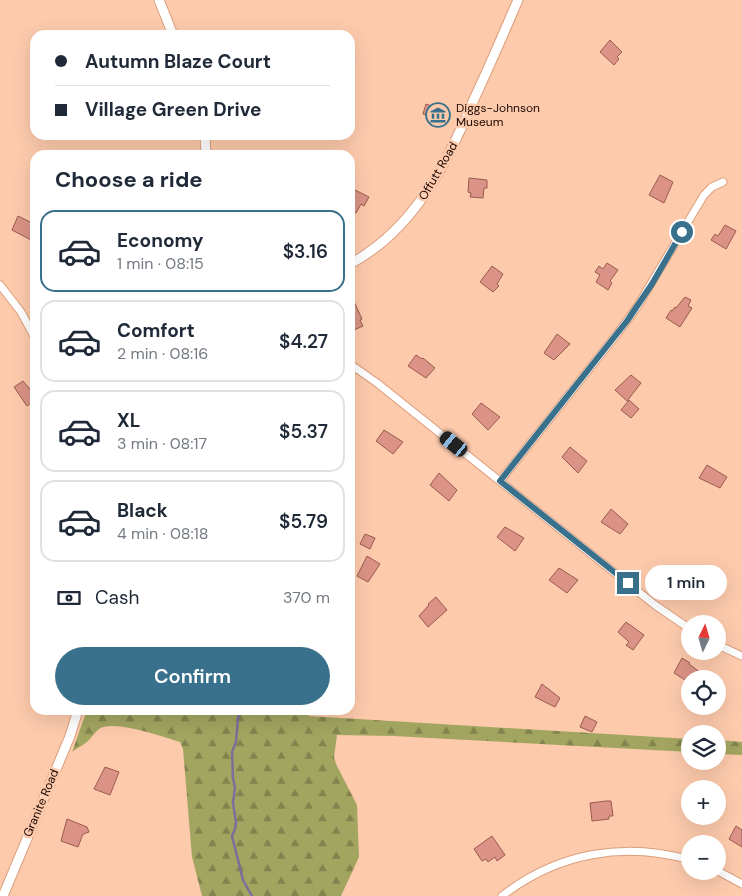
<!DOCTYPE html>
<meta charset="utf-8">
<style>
body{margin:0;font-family:"DM Sans",sans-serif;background:#f2f2f3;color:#1f2937;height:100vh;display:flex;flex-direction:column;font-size:19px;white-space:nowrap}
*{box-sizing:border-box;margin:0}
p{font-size:16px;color:#747a83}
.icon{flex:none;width:28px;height:28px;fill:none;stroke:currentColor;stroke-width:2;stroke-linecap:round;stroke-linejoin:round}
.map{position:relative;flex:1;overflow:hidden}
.details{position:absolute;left:30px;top:150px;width:325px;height:565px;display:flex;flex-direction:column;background:#fff;border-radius:15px;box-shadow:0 5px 20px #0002}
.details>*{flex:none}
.guide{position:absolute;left:30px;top:30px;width:325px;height:110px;border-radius:15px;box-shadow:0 5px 20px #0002;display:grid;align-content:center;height:110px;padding:0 25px;background:#fff}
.needle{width:32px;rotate:5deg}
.tools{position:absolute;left:681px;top:615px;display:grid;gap:10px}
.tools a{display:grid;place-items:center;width:45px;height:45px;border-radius:50%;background:#fff;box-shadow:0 5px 20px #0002;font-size:25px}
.end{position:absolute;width:22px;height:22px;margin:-11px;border:6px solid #39708b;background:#fff;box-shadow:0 0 0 2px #fff}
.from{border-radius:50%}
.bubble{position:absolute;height:35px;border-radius:18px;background:#fff;box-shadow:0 5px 20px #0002;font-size:16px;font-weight:600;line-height:35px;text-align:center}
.car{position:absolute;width:15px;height:30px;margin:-15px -8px;border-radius:6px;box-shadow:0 0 4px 1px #0007;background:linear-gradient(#222 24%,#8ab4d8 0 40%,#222 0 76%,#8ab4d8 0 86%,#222 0)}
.guide b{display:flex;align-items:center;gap:18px;height:48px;font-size:19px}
.guide b+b{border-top:1px solid #e0e1e3}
.guide i{width:12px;height:12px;background:#1f2937}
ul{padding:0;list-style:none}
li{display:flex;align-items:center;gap:15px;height:82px;margin:0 10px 8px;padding:0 15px;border:2px solid #e0e1e3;border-radius:15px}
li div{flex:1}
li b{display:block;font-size:19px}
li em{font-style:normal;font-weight:600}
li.on{border-color:#39708b}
li>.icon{width:45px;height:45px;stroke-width:1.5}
h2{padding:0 25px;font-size:22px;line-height:60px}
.pay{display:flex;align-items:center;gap:12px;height:55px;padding:0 25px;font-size:19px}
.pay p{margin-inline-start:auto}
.button{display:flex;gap:10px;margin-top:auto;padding:10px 25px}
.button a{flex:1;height:58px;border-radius:30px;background:#39708b;color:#fff;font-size:20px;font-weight:600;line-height:58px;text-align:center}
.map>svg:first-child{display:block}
</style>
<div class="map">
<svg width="742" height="896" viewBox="0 0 742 896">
<defs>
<pattern id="forest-firs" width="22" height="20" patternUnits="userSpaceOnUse" patternTransform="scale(1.25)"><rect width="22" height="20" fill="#a2a560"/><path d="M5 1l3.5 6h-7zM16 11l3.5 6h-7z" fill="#83844d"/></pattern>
</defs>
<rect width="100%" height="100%" fill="#fdcaac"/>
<path fill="url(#forest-firs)" d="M87 710H305L309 716 690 739V752L393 736 337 735 334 757 336 764 357 805 359 857 341 896H202L192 857 183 749 180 742C163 737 114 719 99 729 95 732 92 737 88 741 84 745 77 748 72 752Z
M718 740 742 742V755L718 754Z"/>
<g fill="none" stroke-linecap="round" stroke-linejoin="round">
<path stroke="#7c6f99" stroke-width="2.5" d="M241 710 238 718 236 742 232 752 233 778 235 788 233 803 236 822 235 829 232 836 243 880 252 896"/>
</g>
<path fill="#da9386" stroke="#9b5a4e" d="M610 40 622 52 617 57 619 59 614 65 600 52Z
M426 104 450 113 446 123 423 114Z
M660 175 673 182 664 203 649 195Z
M469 178 487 180V188H484L483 198 470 197 471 193 468 192Z
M353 189 369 197 364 206 361 204 356 213 350 210V194Z
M35 212V232L31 240 12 230 18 216 30 222Z
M725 225 736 231 726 249 711 240 715 234 718 236Z
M607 263 618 270 610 281 612 283 608 290 596 282 600 275 595 272 599 266 603 269Z
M492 266 503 274 497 284 499 286 493 292 480 282Z
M350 293 362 319 360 320 363 326 354 330 352 324 350 325Z
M685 297 691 300 688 306 692 308 680 327 666 318 671 310 672 311 675 307 676 308Z
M557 334 570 344 554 360 544 353Z
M416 355 422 359 423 358 435 368 426 378 408 366Z
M631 375 641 383 627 401 615 390Z
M23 381 35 395V400L27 406 14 387Z
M629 400 639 409 631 418 621 410Z
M481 403 500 417 488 430 472 414Z
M384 430 403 442 393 454 376 441Z
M570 447 587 461 578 473 562 457Z
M707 465 727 477 720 488 699 478Z
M439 473 457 490 449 501 430 485Z
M611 509 628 524 620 534 601 522Z
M505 527 524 538 515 551 497 537Z
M365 534 375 538 370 549 360 544Z
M367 556 380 564 368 582 357 576Z
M689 566 695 571 693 575 704 582 696 594 677 582Z
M559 568 578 580 567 593 549 580Z
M436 597 447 610 428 627 419 616 429 605 428 604Z
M626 622 644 635 633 650 626 645 629 642 618 632Z
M682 658 690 663 689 664 701 673 698 679H690V683L674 673Z
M542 684 560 698 555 707 535 697Z
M585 716 597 722 592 732 580 727Z
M105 767 119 772 110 795 94 789Z
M606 801H611L613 816H609V819L592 821 590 803Z
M67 819 87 827 89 832 83 834 78 847 61 841Z
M736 826 742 830V847L729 839Z
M492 836 505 855 497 861 495 857 488 862 486 859 482 861 474 849Z"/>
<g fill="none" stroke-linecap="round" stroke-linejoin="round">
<g stroke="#dc9e7b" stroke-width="9">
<path id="minor" d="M0 285 21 312 35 338
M350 364 377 383 655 605 690 629
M500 481 617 334 637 307 704 195 712 187 723 182
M718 645 742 656
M718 871 742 884
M502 896C557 853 624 841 690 860"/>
</g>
<g stroke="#dc9e7b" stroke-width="11">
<path id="tertiary" d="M159 0 173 35
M205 135 206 155
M350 264C415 229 447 163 475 97 490 65 504 32 518 0
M3 896 70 736 78 710"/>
</g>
<use href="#minor" stroke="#fff" stroke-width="7"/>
<use href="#tertiary" stroke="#fff" stroke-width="9"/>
</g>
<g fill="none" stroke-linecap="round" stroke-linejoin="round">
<path stroke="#39708b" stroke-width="6" d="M628 583 500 481 627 321 652 284 682 232"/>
</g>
<defs>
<g id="museum-ring" transform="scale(1.25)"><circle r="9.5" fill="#fdcaac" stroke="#39708b" stroke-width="1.5"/><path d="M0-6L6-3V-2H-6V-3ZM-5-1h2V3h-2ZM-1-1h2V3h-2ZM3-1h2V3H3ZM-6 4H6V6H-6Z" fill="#39708b"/></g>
</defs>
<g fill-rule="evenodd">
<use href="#museum-ring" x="438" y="115"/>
</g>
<g text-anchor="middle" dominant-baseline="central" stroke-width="5" stroke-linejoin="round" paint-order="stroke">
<g font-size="12" fill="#1a0600" stroke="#fdcaac" text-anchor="start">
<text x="456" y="108">Diggs-Johnson<tspan x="456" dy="14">Museum</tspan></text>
</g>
<g font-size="12" fill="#1a0600" stroke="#fdcaac">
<text transform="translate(438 171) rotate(-60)">Offutt Road</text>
<text transform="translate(41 803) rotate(-67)">Granite Road</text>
</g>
</g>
</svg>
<div class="tools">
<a><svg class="needle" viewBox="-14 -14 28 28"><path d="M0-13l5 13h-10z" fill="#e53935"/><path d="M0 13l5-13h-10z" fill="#747a83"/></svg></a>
<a><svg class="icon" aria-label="locate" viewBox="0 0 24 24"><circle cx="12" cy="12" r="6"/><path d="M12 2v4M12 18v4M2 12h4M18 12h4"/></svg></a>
<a><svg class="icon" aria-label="layers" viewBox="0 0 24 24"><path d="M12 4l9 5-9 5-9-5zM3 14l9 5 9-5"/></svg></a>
<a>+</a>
<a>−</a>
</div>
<i class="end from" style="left:682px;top:232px"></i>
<i class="end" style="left:628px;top:583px"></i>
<div class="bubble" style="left:645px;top:565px;width:82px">1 min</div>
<i class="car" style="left:454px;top:444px;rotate:309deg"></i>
<div class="guide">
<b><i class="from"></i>Autumn Blaze Court</b>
<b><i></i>Village Green Drive</b>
</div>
<section class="details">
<h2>Choose a ride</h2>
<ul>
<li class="on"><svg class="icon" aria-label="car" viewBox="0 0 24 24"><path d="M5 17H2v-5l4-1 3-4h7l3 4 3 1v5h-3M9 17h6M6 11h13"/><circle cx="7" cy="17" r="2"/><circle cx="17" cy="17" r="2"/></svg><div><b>Economy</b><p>1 min · 08:15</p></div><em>$3.16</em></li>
<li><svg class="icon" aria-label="car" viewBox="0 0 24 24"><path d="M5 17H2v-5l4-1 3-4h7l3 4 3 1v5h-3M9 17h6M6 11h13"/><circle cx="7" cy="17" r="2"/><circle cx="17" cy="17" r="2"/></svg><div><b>Comfort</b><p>2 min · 08:16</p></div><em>$4.27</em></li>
<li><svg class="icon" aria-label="car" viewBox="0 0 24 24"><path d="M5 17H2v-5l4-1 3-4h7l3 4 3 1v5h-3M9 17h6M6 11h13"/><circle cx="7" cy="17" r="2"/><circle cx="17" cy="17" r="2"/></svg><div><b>XL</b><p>3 min · 08:17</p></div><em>$5.37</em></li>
<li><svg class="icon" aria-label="car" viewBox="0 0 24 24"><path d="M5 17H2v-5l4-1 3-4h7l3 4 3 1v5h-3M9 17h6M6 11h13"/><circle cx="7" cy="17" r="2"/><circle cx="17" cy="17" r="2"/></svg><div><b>Black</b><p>4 min · 08:18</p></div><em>$5.79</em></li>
</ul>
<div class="pay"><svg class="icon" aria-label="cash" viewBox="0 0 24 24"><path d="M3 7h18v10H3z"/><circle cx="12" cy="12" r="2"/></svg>Cash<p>370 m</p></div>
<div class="button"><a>Confirm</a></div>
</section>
</div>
